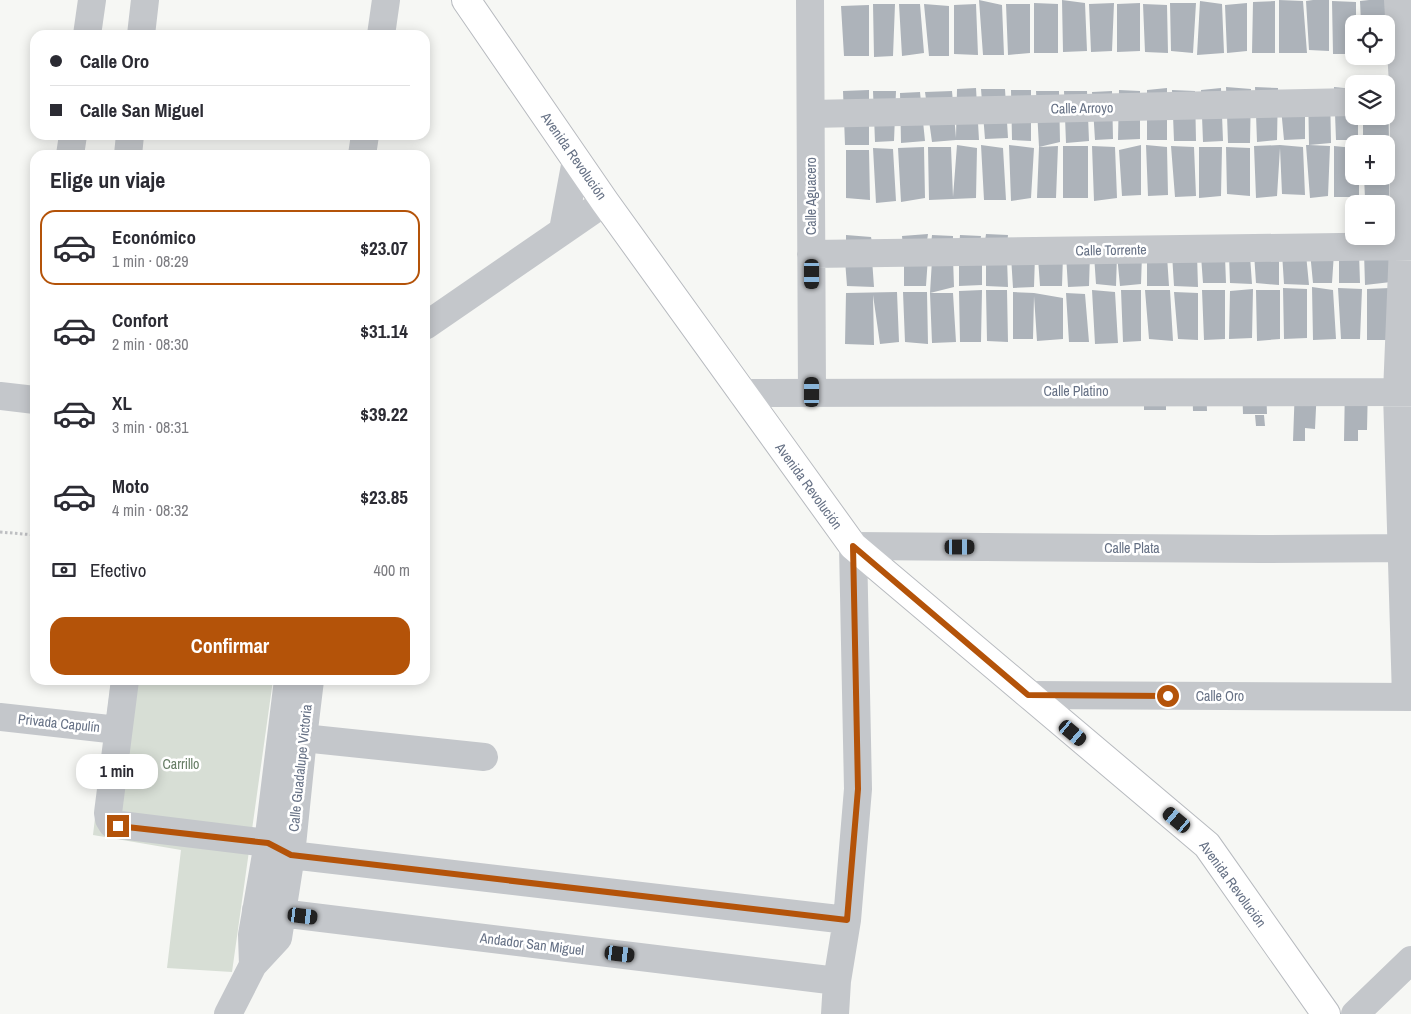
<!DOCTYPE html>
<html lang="es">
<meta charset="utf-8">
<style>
body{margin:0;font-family:"Archivo Narrow",sans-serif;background:#f2f2f3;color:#2b2b33;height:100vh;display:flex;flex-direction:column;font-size:19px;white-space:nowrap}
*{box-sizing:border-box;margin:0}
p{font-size:16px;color:#7c7c81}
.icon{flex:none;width:28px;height:28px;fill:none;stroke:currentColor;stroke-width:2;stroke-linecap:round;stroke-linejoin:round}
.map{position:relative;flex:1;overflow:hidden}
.side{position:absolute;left:30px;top:150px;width:400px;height:535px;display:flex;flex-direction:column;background:#fff;border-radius:15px;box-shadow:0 2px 12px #0003}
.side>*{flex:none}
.banner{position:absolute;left:30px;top:30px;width:400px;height:110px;border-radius:15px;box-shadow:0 2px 12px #0003;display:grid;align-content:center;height:110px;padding:0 20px;background:#fff}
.buttons{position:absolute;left:1345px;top:15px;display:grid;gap:10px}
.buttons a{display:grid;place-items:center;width:50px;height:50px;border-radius:10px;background:#fff;box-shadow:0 2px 12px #0003;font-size:25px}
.end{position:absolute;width:22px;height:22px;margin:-11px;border:6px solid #b45309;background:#fff;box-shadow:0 0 0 2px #fff}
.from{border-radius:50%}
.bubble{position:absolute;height:35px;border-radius:15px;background:#fff;box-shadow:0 2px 12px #0003;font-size:16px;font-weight:700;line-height:35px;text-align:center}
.car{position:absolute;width:15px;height:30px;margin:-15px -8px;border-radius:6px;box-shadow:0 0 4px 1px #0007;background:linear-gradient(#222 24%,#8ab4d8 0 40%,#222 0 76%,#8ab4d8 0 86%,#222 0)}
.banner b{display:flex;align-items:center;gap:18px;height:48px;font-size:19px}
.banner b+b{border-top:1px solid #e1e1e2}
.banner i{width:12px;height:12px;background:#2b2b33}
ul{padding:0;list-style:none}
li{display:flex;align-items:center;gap:15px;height:75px;margin:0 10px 8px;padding:0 10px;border:2px solid transparent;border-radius:15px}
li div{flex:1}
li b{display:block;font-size:19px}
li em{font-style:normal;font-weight:700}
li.current{border-color:#b45309}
li>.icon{width:45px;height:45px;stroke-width:1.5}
h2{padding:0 20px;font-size:22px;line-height:60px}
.pay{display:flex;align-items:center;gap:12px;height:55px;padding:0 20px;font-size:19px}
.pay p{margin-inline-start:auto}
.cta{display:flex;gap:10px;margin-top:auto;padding:10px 20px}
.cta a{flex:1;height:58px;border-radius:15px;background:#b45309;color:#fff;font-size:20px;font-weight:700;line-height:58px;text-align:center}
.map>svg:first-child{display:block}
</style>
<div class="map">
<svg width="1411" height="1014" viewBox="0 0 1411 1014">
<rect width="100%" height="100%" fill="#f6f7f4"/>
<path fill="#d7ded5" d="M111 680H273L232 972 167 968 181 850 93 835Z"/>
<path fill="#adb3ba" d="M979 0 1002 5 1004 55H983Z
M1062 0 1085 3 1087 51 1063 52Z
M1279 0 1303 1 1307 53H1279Z
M1313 0H1329V51L1309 50 1306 1Z
M1369 0H1386L1387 24H1361L1360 1Z
M1200 1 1222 4 1224 53 1197 55Z
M1275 1V53H1252L1253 2Z
M1332 1 1356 2V24H1354V54H1333Z
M1034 3 1058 4V53H1034Z
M1114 3 1112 51 1091 52 1089 4Z
M1140 3V51L1117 52V4Z
M1170 3H1196L1193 53 1171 51Z
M1247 3V51L1227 53 1225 5Z
M873 4H895L893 56 874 57Z
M899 4H920L924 53 902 56Z
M924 4 949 6V56H929Z
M976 4 978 55 954 54V5Z
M1006 4H1030V53L1008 55Z
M1143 4 1167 5 1168 53 1145 52Z
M869 5V56H844L841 6Z
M1226 87 1251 89 1250 143H1228Z
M1255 87 1278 88 1277 140 1257 142Z
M1334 87 1354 89V116H1358V140H1336Z
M976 88 979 140H956L932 142 925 92 952 91 956 138 957 89Z
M1167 88V140H1147V90Z
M1221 88 1223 141 1203 142 1201 90Z
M981 89H1005L1008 138 985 139Z
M869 90V145H845L843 91Z
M1011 90H1031V141L1012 140Z
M1119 90 1140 91V139L1118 140Z
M1172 90 1195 91 1196 141H1174Z
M1308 90H1330L1331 143 1309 145 1330 146 1328 196 1310 198 1306 145H1309Z
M1386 90H1388L1389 141 1363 142V116H1386Z
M873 91H896L894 141 875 142Z
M1036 91H1059L1060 142 1039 147 1058 146 1056 198H1037L1039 147Z
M1064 91H1087L1089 141 1066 143Z
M1112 91 1113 139 1095 140 1092 92Z
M920 92 925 141 901 143 900 93Z
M1281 108 1305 109V139L1284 140Z
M957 145 977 148 976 198 929 200 928 147H951L953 197Z
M981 145 1003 148 1006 200H984Z
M1009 145 1034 148 1031 198 1011 201Z
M1141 145V195L1122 196 1119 150Z
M1146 145 1167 147 1168 195 1148 196Z
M1280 145 1303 147 1305 195 1282 194 1280 148 1277 196 1256 198 1254 146Z
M1063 146H1088V198H1063Z
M1092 146 1115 147 1117 198 1094 201Z
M1171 146 1194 147 1196 196 1175 197Z
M1334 146 1354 148V176H1359V197H1334Z
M924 147 925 198 901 202 898 148Z
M1199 147H1222L1221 196 1199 198Z
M1226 147 1250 148V196L1227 194Z
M873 148 893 149 896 201 876 203Z
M1386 149H1389V198H1365L1364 176H1386Z
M846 150H869L870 200 846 198Z
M928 234 926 248 903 247 902 236Z
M986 234 1008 235 1007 246 984 248Z
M846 235 871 237 873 247 846 248Z
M932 235 953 236V247L931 245Z
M960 235 981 236 980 246 959 247Z
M1390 250 1391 282 1365 285 1364 252Z
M1339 251 1359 252 1360 283H1339Z
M1310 252 1334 253 1332 283H1313Z
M904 253 928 257 926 286H904Z
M1254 253 1279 254V285L1256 283Z
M1282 253 1306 254 1309 285 1284 284Z
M1090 254 1089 286 1068 287 1066 255Z
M1172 254H1197L1198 287 1174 286Z
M1094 255H1142L1141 284 1120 286 1117 255 1116 286 1096 284Z
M1147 255 1167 256 1169 286H1147Z
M1229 255 1250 256 1252 284 1230 283Z
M1011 256H1035L1034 287 1013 288Z
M1063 256 1062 286H1040L1038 258Z
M1201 256 1225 257 1226 283H1203Z
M959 257H982V285L959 286Z
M986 257 1007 259 1008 287 986 286Z
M953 258 954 287 930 293 932 260Z
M872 259 874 287 847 286 845 260Z
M1312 287 1333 290 1336 339 1313 340Z
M1283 288 1307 289V338L1284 339Z
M1338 288 1362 289 1360 339H1341Z
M1390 288 1388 340H1367V289Z
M1253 289 1252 338 1229 339 1230 291Z
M982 290 981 342H960L959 291Z
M986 290H1007L1008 342 987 341Z
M1092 290 1115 292 1118 343 1095 344Z
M1121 290H1141V341L1123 342Z
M1145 290H1170L1173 341 1149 339Z
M1202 290H1225V339L1204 340Z
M1256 290H1280V339L1257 341Z
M897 292 899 342 880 344 873 295 874 345 845 344 846 293Z
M903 292H927L928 344 905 342Z
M1013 292 1034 293 1063 298V339L1037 341 1034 296 1033 339H1013Z
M1174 292 1198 293V340L1178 339Z
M930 293H953L956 342 932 343Z
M1066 293 1085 294 1089 342H1069Z
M1166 382V410H1144V396Z
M1206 383 1207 411H1193L1192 384Z
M1345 384H1368L1367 430H1358V441H1344Z
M1266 385 1267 414H1243L1242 386Z
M1295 386 1317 387 1315 429 1305 428V441H1293Z
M1255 415H1264L1265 426H1256Z"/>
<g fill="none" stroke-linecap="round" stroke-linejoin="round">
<g stroke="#b7babf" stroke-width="30">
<path id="major" d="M466 0 605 202 853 546 1207 845 1326 1014"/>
</g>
<path stroke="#bebfc2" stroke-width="3" stroke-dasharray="2.5 2.5" stroke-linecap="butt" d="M0 532 35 535"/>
<path stroke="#c4c7cb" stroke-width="28" d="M810 0 812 392
M1398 0 1404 101 1403 246 1397 393 1406 697
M87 35 92 0
M141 35 145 0
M381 35 386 0
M811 114 1354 102
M70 155 73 135
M128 155 130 135
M362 155 365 135
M563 230 576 160
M811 254 1411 246
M425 326 605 202
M742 393 1411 392
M0 396 35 400
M125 680 108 813 109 819 112 824 268 843 291 855 847 920
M1028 695 1411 697
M0 717 118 730
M303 738 484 757
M256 910 837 981
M253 965 252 935 268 843 288 680
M228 1014 253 965 278 938 291 855 303 738 310 680
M835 1014 837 981 847 920 858 789 853 546 1260 549 1411 548
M1355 1014 1411 960"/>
<use href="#major" stroke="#fff" stroke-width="28"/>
</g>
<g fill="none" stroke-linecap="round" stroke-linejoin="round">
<path stroke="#b45309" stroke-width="6" d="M118 826 268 843 291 855 847 920 858 789 853 546 1028 695 1168 696"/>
</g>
<g text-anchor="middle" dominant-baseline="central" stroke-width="5" stroke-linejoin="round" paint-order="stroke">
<g font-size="14" fill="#667185" stroke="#fff">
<text transform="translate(1082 108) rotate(-1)">Calle Arroyo</text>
<text transform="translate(574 156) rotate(55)">Avenida Revolución</text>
<text transform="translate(811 196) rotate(-90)">Calle Aguacero</text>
<text transform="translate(1111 250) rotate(-1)">Calle Torrente</text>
<text x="1076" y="391">Calle Platino</text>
<text transform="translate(809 486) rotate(54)">Avenida Revolución</text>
<text x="1132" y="548">Calle Plata</text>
<text x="1220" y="696">Calle Oro</text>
<text transform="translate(59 723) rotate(6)">Privada Capulín</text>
<text transform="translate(300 768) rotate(-84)">Calle Guadalupe Victoria</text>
<text transform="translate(1233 884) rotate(54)">Avenida Revolución</text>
<text transform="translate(532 944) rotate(7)">Andador San Miguel</text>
</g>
<g font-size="14" fill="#657c64" stroke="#fff">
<text x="181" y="764">Carrillo</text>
</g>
</g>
</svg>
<div class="buttons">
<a><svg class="icon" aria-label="locate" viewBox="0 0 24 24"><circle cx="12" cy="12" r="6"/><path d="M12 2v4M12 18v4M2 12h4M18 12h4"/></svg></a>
<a><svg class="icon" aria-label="layers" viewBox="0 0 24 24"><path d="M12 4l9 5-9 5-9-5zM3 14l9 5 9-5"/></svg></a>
<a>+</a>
<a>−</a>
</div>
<i class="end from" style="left:1168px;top:696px"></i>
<i class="end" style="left:118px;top:826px"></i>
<div class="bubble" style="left:76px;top:754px;width:82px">1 min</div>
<i class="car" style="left:812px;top:274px;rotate:180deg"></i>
<i class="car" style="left:812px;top:392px;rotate:0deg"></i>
<i class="car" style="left:960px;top:547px;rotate:90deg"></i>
<i class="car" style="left:1073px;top:733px;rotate:130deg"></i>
<i class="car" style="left:1177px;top:820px;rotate:310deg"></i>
<i class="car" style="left:303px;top:916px;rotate:97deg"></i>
<i class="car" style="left:620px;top:954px;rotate:97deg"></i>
<div class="banner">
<b><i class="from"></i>Calle Oro</b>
<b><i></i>Calle San Miguel</b>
</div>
<section class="side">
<h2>Elige un viaje</h2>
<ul>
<li class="current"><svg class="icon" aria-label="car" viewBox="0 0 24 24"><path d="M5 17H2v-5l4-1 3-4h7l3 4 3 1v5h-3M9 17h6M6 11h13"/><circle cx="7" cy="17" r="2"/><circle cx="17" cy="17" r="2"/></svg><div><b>Económico</b><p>1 min · 08:29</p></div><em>$23.07</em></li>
<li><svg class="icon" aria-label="car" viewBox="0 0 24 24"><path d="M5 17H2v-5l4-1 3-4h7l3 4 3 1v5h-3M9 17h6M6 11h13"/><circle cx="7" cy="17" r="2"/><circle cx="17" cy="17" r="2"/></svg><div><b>Confort</b><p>2 min · 08:30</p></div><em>$31.14</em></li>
<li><svg class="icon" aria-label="car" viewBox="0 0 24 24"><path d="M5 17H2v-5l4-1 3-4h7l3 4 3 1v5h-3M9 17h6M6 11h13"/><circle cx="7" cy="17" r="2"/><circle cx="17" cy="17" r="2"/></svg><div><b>XL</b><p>3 min · 08:31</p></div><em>$39.22</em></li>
<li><svg class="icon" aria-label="car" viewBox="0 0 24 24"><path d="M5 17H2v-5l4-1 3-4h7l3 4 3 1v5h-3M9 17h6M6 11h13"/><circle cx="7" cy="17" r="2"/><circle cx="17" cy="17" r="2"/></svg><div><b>Moto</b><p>4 min · 08:32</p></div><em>$23.85</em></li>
</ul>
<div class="pay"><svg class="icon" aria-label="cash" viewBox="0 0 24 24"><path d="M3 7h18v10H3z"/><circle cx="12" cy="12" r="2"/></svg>Efectivo<p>400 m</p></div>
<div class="cta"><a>Confirmar</a></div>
</section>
</div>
